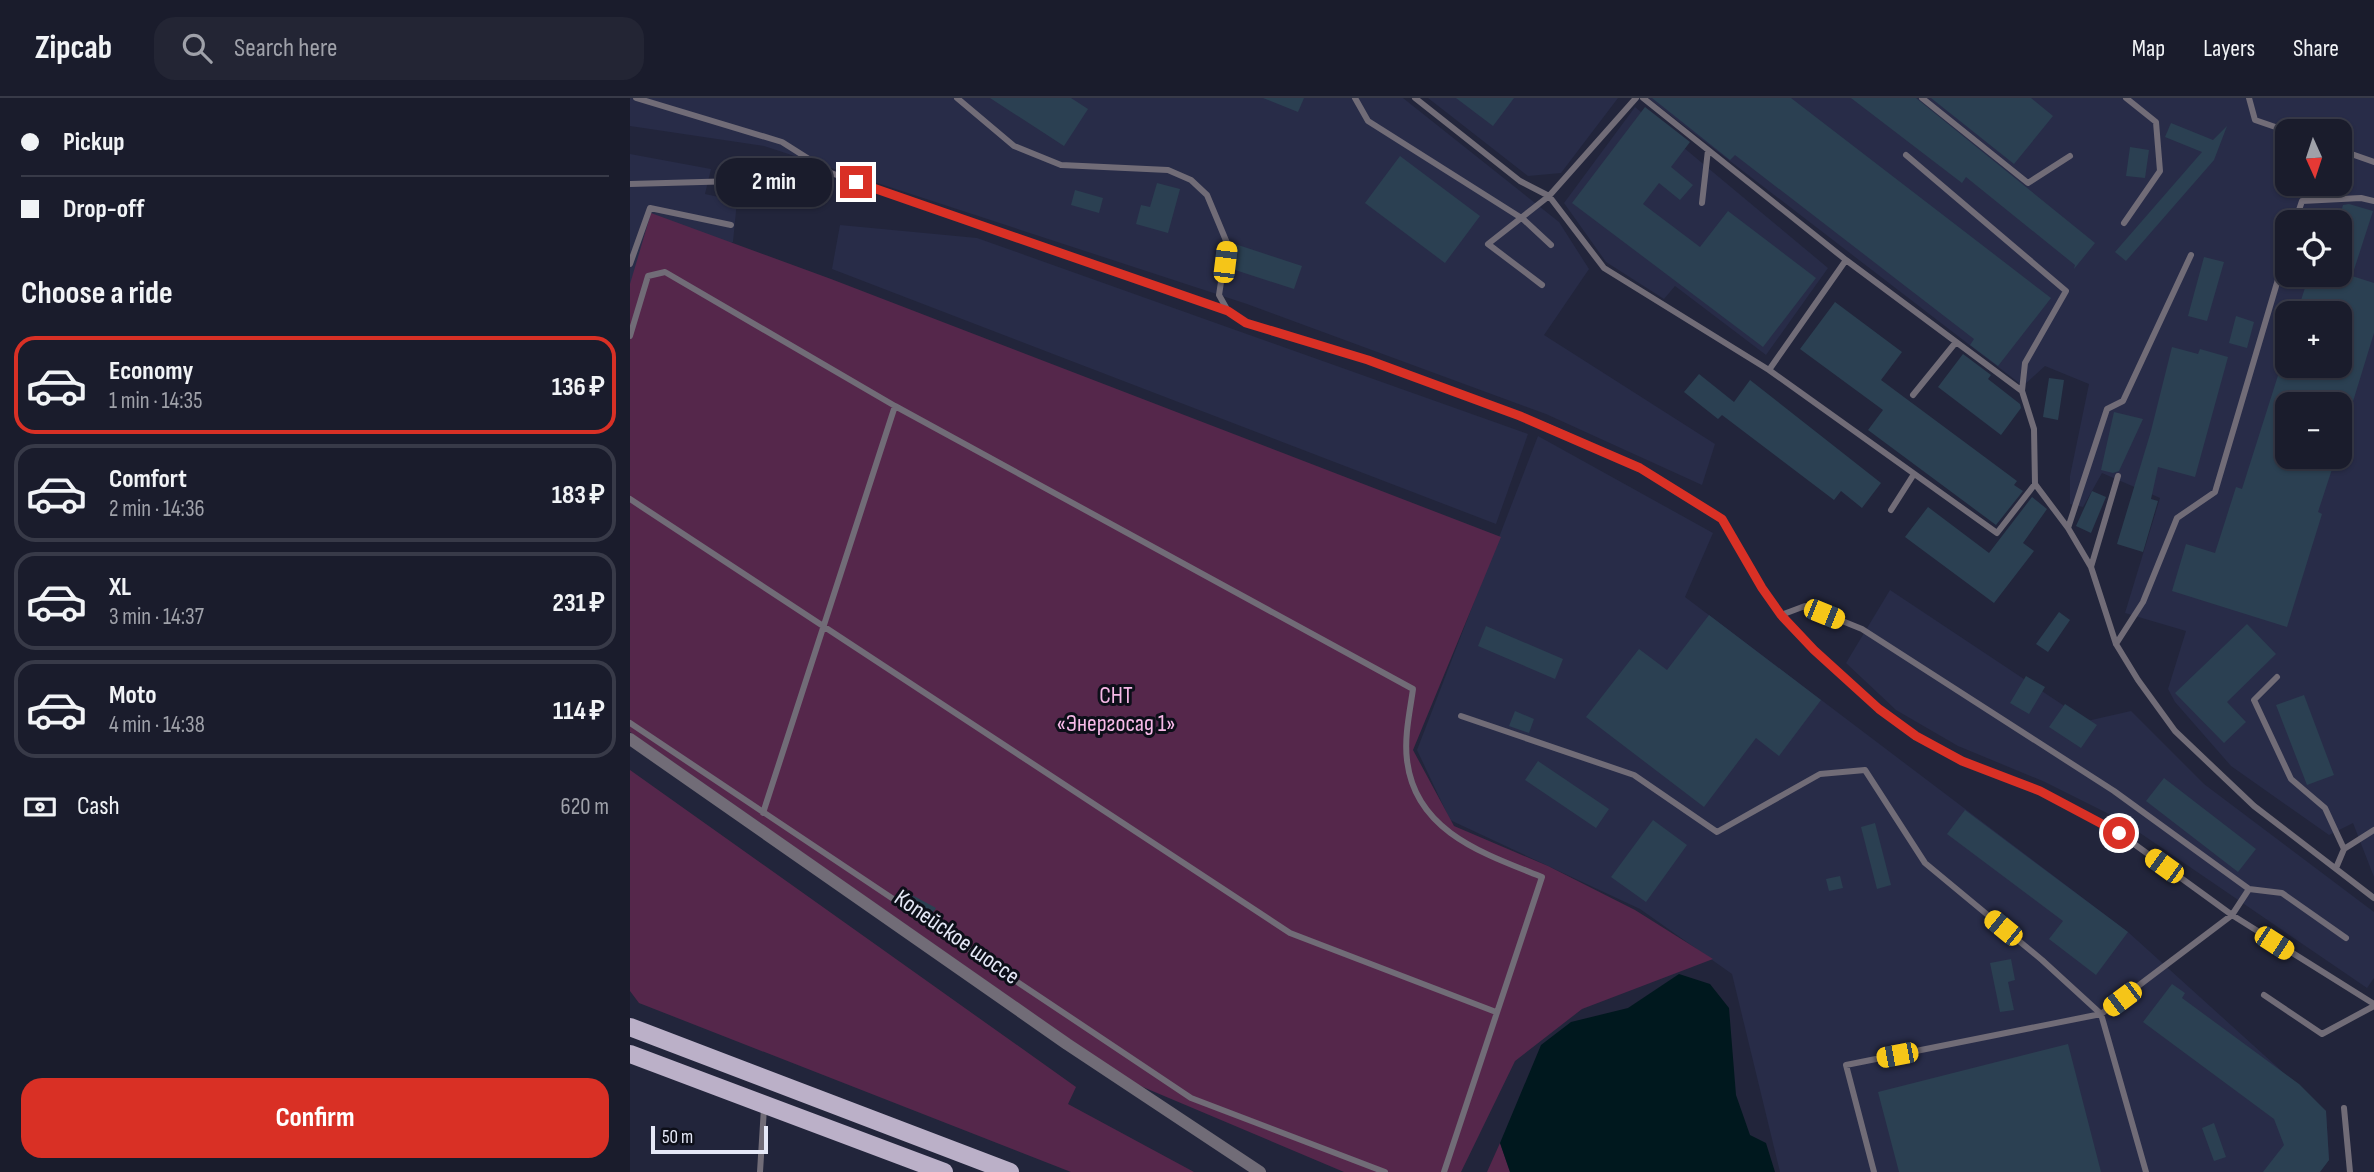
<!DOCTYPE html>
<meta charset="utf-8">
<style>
body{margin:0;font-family:"Sofia Sans Condensed",sans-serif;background:#232534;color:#f1f3f6;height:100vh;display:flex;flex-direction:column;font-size:26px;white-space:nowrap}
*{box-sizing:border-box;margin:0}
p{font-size:23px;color:#9fa1a9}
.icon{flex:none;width:38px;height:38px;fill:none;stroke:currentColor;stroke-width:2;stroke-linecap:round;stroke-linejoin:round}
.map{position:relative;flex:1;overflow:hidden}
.panel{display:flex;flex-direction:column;background:#1a1c2c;width:630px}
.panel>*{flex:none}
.guide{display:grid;align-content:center;height:154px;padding:0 21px;background:#1a1c2c}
.needle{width:46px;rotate:177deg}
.fabs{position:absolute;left:1645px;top:21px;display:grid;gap:14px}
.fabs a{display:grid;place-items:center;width:77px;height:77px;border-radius:14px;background:#1a1c2c;box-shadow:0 2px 5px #0004,0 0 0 2px #383a48;font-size:35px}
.scale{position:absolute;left:21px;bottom:18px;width:117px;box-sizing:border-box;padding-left:7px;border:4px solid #e5e8f7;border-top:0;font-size:19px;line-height:24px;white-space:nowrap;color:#e5e8f7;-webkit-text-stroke:5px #0d0f19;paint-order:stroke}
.end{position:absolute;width:32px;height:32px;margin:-16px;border:9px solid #d93025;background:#fff;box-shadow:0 0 0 4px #fff}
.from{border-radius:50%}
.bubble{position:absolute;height:49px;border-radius:21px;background:#1a1c2c;box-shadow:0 2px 5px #0004,0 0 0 2px #383a48;font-size:23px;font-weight:700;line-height:49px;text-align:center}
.car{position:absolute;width:21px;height:42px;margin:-21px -10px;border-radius:9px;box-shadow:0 0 5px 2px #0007;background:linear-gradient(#f5c518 24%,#345 0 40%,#f5c518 0 76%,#345 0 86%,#f5c518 0)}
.guide b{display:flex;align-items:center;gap:24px;height:66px;font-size:26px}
.guide b+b{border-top:2px solid #383a48}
.guide i{width:18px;height:18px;background:#f1f3f6}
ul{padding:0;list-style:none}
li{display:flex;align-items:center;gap:21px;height:98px;margin:0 14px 10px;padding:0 7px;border:4px solid #383a48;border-radius:21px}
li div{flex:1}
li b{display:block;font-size:26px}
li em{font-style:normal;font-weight:700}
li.selected{border-color:#d93025}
li>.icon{width:63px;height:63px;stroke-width:1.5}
h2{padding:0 21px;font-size:32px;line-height:84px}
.pay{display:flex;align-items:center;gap:18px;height:77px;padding:0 21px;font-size:26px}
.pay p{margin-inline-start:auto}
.action{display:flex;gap:14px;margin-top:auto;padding:14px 21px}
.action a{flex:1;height:80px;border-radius:21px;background:#d93025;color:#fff;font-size:28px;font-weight:700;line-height:80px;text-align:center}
header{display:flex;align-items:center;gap:42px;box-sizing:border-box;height:98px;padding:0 35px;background:#1a1c2c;border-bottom:2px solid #383a48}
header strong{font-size:33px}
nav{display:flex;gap:38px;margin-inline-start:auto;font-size:24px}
.search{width:490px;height:63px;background:#232534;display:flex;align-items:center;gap:18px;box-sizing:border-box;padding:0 24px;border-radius:21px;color:#9fa1a9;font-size:26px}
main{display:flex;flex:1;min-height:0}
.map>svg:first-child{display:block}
</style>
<header>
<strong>Zipcab</strong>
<div class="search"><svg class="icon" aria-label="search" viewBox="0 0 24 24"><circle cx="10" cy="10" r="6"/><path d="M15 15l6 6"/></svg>Search here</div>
<nav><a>Map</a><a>Layers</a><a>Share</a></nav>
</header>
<main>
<section class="panel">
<div class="guide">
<b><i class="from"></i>Pickup</b>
<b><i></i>Drop-off</b>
</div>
<h2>Choose a ride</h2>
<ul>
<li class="selected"><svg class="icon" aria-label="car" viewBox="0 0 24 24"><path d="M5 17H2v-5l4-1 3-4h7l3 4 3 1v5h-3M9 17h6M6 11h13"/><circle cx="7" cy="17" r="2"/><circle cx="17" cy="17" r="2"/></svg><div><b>Economy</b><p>1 min · 14:35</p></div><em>136 ₽</em></li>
<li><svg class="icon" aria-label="car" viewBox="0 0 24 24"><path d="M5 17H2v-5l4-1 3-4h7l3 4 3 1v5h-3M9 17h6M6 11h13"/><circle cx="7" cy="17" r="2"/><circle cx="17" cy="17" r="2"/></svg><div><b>Comfort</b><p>2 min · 14:36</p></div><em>183 ₽</em></li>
<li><svg class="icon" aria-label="car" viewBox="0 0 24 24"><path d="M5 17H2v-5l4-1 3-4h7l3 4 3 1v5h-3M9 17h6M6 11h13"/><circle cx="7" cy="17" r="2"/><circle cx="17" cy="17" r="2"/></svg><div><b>XL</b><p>3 min · 14:37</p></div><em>231 ₽</em></li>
<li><svg class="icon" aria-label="car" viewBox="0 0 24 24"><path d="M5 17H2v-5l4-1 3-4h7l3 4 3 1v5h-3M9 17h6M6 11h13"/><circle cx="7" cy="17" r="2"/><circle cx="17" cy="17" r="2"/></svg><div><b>Moto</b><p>4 min · 14:38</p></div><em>114 ₽</em></li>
</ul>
<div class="pay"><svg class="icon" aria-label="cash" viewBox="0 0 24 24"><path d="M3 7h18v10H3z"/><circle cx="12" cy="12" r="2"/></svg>Cash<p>620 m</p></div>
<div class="action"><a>Confirm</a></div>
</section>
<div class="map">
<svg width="1744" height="1074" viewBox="0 0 1744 1074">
<rect width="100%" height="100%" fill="#22253b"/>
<path fill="#282c48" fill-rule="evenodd" d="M0 0H773L929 124 959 171 914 237 1085 346 1072 387 916 316 617 206 134 48 0 28Z
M798 0H988L931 75 898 78Z
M1018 0H1744V779L1723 725 1699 737 1601 668 1545 604 1538 591 1556 533 1495 515 1530 400 1472 375 1453 409 1440 406V378L1459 286 1415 268 1393 288ZM1657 33H1710V86H1657ZM1657 124H1710V177H1657ZM1657 215H1710V268H1657ZM1657 306H1710V359H1657Z
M1005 9 1198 170 1136 257 1045 188 1034 201 976 164 934 105Z
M0 56 81 71 75 96 107 103 103 144 0 190Z
M210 127 347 140 898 336 866 426 202 171Z
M908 338 1083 435 1055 499 1498 834 1696 1013 1699 1062 1689 1074H1150L1102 876 1010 811 820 722 787 652Z
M1260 492 1457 623 1501 613 1574 686 1744 814V880L1737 890 1491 722 1415 684 1328 648 1266 612 1216 565Z"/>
<path fill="#55274b" d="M21 115 201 181 871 439 783 652 824 728 918 768 1005 812 1083 861 952 911 885 963 831 1074H714L501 984 0 634V186Z
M0 672 446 989 438 1006 564 1074H441L9 905 0 893Z
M870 1045 880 1074H857Z"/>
<path fill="#00181e" d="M1049 876 1080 886 1099 910 1106 997 1120 1037 1136 1045 1145 1074H880L870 1045 911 947 941 924 998 910Z"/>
<path fill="#2b4052" d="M360 0H441L458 11 434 48Z
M633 0H674L668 14Z
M826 0H884L863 28Z
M1022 0H1161L1421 200 1368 268 1340 247 1344 241 1105 57 1100 62Z
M1221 0H1286L1465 145 1444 171 1445 167 1336 79 1332 85Z
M1301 0H1401L1423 18 1384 66Z
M1015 9 1060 44 1041 69 1063 87 1050 102 1029 85 1013 106 1070 149 1098 113 1186 180 1133 249 942 105Z
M1541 25 1583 42 1597 28 1584 62 1496 163 1485 154 1572 54 1535 39Z
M1500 49 1519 52 1515 80 1496 78Z
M770 58 850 118 815 165 735 105Z
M527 85 550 91 538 135 506 126 511 107 520 109Z
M445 92 473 100 469 115 441 107Z
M1719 106 1743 113 1722 178 1744 185V235L1713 336 1710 335V306H1657V359H1706L1688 414 1692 416 1657 529 1542 493 1556 446 1585 455 1606 389 1612 391 1651 268H1710V215H1667L1679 177H1710V118L1713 107Z
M605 146 672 168 664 191 599 170Z
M1574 159 1594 164 1577 223 1558 218Z
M1205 204 1272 254 1251 282 1387 383 1384 387 1393 393 1366 427 1238 332 1253 312 1170 251Z
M1606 218 1624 224 1617 250 1599 245Z
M1542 249 1568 256 1570 251 1598 259 1565 379 1528 369 1521 401 1528 403 1513 454 1487 446 1521 333Z
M1333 256 1361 277 1358 281 1390 306 1391 310 1371 337 1308 289Z
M1069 276 1104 304 1120 282 1251 385 1232 410 1211 393 1204 402 1092 317 1088 321 1054 294Z
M1419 280 1434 282 1428 322 1413 319Z
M1484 314 1513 321 1489 373 1483 375 1471 372Z
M1462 393 1476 399 1461 435 1446 428Z
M1402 399 1417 411 1393 445 1404 453 1364 505 1275 439 1298 409 1359 455Z
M1429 514 1440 522 1418 554 1406 546Z
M1079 517 1191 602 1149 658 1126 640 1074 709 956 619 1009 551 1037 572Z
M1617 526 1646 556 1597 604 1616 624 1594 645 1545 595Z
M856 528 933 561 925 581 848 548Z
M1396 578 1415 589 1399 616 1380 605Z
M1674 597 1704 677 1677 687 1646 607Z
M1435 606 1467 627 1451 650 1419 629Z
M885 613 904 621 899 635 879 628Z
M908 663 979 711 966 730 895 682Z
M1534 680 1626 751 1608 774 1516 703Z
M1335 712 1498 834 1466 877 1419 841 1433 823 1317 736Z
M1023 722 1057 747 1016 804 981 779Z
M1245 725 1261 787 1247 791 1231 729Z
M1210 778 1213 790 1199 793 1196 781Z
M282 797 306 810 300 819 278 804Z
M1381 861 1385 882 1378 884 1384 912 1370 914 1360 865Z
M1542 886 1555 895 1552 900 1669 986 1696 1013 1699 1062 1690 1074H1633L1654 1047 1644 1021 1513 924Z
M1438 946 1471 1074H1269L1248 994Z
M1584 1025 1596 1059 1584 1063 1572 1030Z"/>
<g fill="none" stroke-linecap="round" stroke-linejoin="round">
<path stroke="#716c77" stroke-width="6" d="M6 0 152 44 201 75 598 213
M327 0 384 48 431 67 538 72 561 82 577 97 597 145 589 197 598 213 616 225 738 262 916 328 1010 370 1092 421 1131 490 1151 517 1184 552 1249 611 1286 638 1332 663 1410 693 1489 735 1602 817 1744 906
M725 0 738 23 893 121 921 147
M785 0 890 83 919 98 974 170 1139 272 1367 435 1405 386
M1013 0 1216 162 1392 293 1404 331 1405 386 1438 430 1461 469 1486 546 1508 582 1545 633 1624 708 1744 800
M1292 0 1398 85 1440 58
M1619 0 1625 22 1657 33
M1710 52 1744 64
M1276 57 1436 193 1395 265 1392 293
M0 86 107 83 201 75
M1072 105 1078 52
M1665 124 1672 103 1731 100 1744 103
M1494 125 1530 73 1526 24 1496 0
M0 166 20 110 101 127
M912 187 858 146 919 98 1006 0
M0 238 18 178 35 174 265 308 783 591C780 613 774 639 777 662 785 734 855 756 912 779L814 1074
M1139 272 1216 162
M1283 297 1326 244
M0 401 660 835 866 914
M1261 412 1284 376
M1438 430 1477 311 1493 303 1561 157
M1461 469 1488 378
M1151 517 1175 508 1232 531 1484 693 1619 791 1652 795 1716 840
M1486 546 1513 504 1547 420 1585 394 1657 151
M1647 579 1624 602 1661 681 1695 710 1714 751 1706 770
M831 618 1004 677 1087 734 1190 676 1235 672 1295 765 1412 862 1471 916 1516 1074
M0 625 561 1000 755 1074
M133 715 265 308
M1714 751 1744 732
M1634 897 1692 936 1744 908
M1714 1010 1720 1074
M130 1074 134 1010
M1244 1074 1216 967 1471 916 1602 817 1619 791"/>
<path stroke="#716c77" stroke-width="12" d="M0 641 437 946 630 1074"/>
<path stroke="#bbb0c8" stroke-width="18" d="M0 929 380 1074
M0 956 314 1074"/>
</g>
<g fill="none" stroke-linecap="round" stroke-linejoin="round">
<path stroke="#d93025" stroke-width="9" d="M226 84 598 213 616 225 738 262 890 318 1010 370 1092 421 1132 490 1151 517 1184 552 1249 611 1286 638 1332 663 1410 693 1489 735"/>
</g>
<g text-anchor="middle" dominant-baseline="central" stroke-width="6" stroke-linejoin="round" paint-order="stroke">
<g font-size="24" fill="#f7b9e7" stroke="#0d0f19">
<text x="486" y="597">СНТ<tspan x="486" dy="28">«Энергосад 1»</tspan></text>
</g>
<g font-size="24" fill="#e5e8f7" stroke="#0d0f19">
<text transform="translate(327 839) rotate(35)">Копейское шоссе</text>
</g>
</g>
</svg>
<div class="fabs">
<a><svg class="needle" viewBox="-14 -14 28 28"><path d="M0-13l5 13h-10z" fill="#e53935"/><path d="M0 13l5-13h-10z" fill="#9fa1a9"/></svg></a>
<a><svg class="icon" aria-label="locate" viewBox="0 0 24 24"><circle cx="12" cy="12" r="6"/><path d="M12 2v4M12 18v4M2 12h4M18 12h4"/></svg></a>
<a>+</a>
<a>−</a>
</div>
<div class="scale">50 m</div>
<i class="end from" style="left:1489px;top:735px"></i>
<i class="end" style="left:226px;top:84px"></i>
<div class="bubble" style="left:86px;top:60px;width:116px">2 min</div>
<i class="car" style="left:595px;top:164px;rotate:7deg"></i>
<i class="car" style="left:1194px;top:516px;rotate:112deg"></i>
<i class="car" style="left:1534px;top:768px;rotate:306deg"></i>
<i class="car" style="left:1373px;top:830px;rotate:309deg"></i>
<i class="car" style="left:1644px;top:845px;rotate:123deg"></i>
<i class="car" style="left:1492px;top:901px;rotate:233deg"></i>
<i class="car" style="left:1267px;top:957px;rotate:259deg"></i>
</div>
</main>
